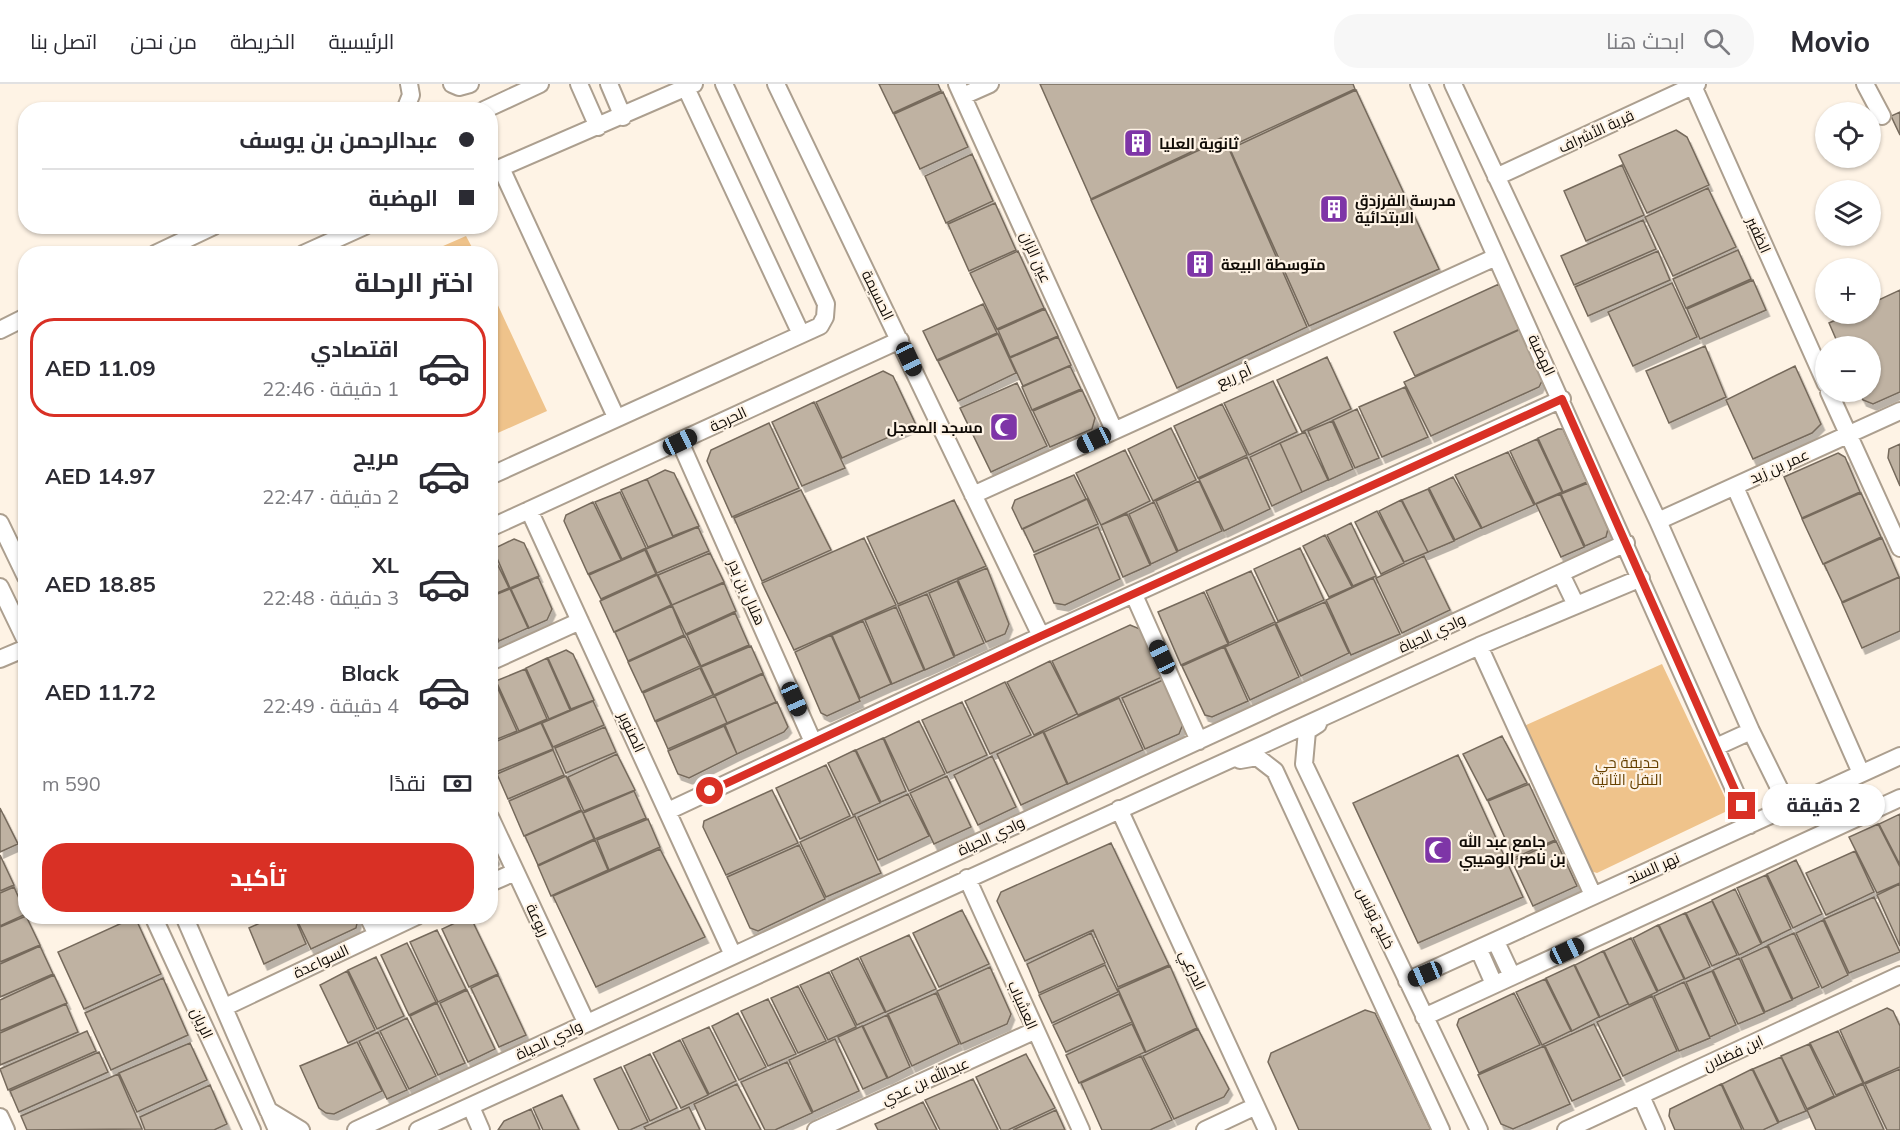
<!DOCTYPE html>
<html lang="ar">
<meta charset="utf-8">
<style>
body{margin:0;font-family:Mulish,Cairo,sans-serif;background:#f7f7f7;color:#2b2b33;direction:rtl;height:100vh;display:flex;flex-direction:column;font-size:22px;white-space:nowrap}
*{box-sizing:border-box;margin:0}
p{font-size:20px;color:#7c7c81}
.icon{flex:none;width:33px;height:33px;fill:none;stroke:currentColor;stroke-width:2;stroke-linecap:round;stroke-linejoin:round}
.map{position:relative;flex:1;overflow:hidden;direction:ltr}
.panel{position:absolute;left:18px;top:162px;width:480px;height:678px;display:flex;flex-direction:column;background:#fff;border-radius:24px;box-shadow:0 2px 4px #0004;direction:rtl}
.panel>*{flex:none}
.banner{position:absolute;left:18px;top:18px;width:480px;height:132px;border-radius:24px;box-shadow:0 2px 4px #0004;direction:rtl;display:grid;align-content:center;height:132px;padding:0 24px;background:#fff}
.buttons{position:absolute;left:1815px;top:18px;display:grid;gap:12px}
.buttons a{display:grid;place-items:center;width:66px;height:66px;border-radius:50%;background:#fff;box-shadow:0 2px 4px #0004;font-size:30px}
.end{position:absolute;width:27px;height:27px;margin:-14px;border:8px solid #d93025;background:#fff;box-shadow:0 0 0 3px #fff}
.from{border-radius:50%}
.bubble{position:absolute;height:42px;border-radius:21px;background:#fff;box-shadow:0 2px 4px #0004;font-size:20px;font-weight:700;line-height:42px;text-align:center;direction:rtl}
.car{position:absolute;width:18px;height:36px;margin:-18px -9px;border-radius:8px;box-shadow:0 0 4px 2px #0007;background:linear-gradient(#222 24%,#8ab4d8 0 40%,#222 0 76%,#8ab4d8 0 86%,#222 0)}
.banner b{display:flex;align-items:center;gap:21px;height:57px;font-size:22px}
.banner b+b{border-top:2px solid #e1e1e2}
.banner i{width:15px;height:15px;background:#2b2b33}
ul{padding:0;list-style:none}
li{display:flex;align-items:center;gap:18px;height:99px;margin:0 12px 9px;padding:0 12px;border:3px solid transparent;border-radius:24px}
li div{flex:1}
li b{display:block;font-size:22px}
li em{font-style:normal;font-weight:700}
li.on{border-color:#d93025}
li>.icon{width:54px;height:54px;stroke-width:1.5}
h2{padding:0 24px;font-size:27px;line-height:72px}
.pay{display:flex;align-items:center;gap:15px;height:66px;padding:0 24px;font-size:22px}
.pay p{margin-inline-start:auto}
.action{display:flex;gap:12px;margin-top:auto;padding:12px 24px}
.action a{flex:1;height:69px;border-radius:24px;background:#d93025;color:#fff;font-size:24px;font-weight:700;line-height:69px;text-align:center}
header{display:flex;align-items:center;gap:36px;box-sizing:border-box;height:84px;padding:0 30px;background:#fff;border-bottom:2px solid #e1e1e2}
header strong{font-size:28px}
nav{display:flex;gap:33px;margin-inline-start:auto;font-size:21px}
.search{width:420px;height:54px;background:#f7f7f7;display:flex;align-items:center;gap:15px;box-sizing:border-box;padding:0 21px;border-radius:24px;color:#7c7c81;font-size:22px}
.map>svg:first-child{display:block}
</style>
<header>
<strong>Movio</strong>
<div class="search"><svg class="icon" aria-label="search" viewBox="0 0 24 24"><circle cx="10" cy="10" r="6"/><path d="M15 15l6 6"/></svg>ابحث هنا</div>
<nav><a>الرئيسية</a><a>الخريطة</a><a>من نحن</a><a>اتصل بنا</a></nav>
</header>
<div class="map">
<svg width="1900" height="1046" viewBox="0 0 1900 1046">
<defs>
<filter id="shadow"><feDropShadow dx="3.5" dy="6" stdDeviation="0" flood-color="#0004"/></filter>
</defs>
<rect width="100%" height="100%" fill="#fef3e5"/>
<path fill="#efc38b" d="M466 152 475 169H427Z
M490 204 547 327 491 352H490Z
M1662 580 1729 722 1725 728 1597 789 1587 786 1522 643Z"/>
<path fill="#bfb2a2" stroke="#766a5c" stroke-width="1.5" filter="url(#shadow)" d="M879 0H938L941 7 893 29Z
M1040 0H1353L1355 5 1227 64 1221 54 1091 115Z
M1356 6 1439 185 1309 242 1230 65Z
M943 8 968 63 920 85 894 30Z
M1900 28V51L1891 32Z
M1676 46 1687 53 1709 101 1647 129 1619 71Z
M1221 56 1226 67 1229 65 1307 243 1177 304 1091 116Z
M972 70 993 117 946 139 925 92Z
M1622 81 1644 131 1586 157 1564 107Z
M1708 104 1736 163 1673 192 1645 133Z
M995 119 1016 166 969 187 948 140Z
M1643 136 1656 165 1574 201 1561 172Z
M1738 166 1751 195 1686 224 1673 195Z
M1018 167 1044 224 997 245 970 189Z
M1658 167 1670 196 1588 232 1575 203Z
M1753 196 1766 226 1700 255 1687 225Z
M1672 199 1697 253 1633 282 1608 228Z
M1499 200 1520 245 1415 292 1394 248Z
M1900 206V308L1873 320 1863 316 1859 308H1870V262H1839L1829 239 1849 230H1870V220Z
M983 220 997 249 937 276 923 247Z
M1045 225 1058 252 1010 273 998 246Z
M1521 245 1544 293 1539 303 1431 352 1404 298Z
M998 250 1016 289 958 317 938 277Z
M1058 253 1071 281 1023 302 1010 274Z
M1705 262 1726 313 1669 339 1646 287Z
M1327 273 1351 325 1302 348 1277 296Z
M1070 282 1081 305 1032 326 1022 303Z
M1795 282 1821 340 1812 349 1753 375 1726 316Z
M883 287 893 292 916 341 842 374 816 318Z
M1273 297 1297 348 1249 371 1224 319Z
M1017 299 1047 362 991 388 960 324Z
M1405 303 1428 353 1382 373 1359 323Z
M1082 306 1095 334 1092 345 1050 363 1033 327Z
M814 318 845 384 802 402 772 338Z
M1222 320 1247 371 1198 394 1174 342Z
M1357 325 1379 374 1355 384 1333 336Z
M1332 337 1353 385 1329 396 1308 347Z
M769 339 799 404 732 433 707 377 711 366Z
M1171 344 1196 396 1153 417 1128 365Z
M1558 345H1563L1587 398 1563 408 1538 354Z
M1305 348 1328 396 1302 408 1280 359Z
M1537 355 1562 408 1535 420 1510 367Z
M1280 359 1302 408 1272 422 1250 373Z
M1900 360V402L1888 374 1889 365Z
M1125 366 1150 417 1101 441 1076 389Z
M1508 368 1534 421 1482 444 1455 391Z
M1838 369 1845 373 1860 408 1802 434 1784 393Z
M1247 373 1270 425 1224 447 1199 395Z
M665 386 674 389 699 442 673 452 647 395Z
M1074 391 1086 415 1022 445 1012 424 1015 416Z
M1453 393 1481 444 1455 456 1429 404Z
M647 395 673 453 648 463 621 406Z
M1199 397 1222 447 1178 467 1156 417Z
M1588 399 1608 445 1606 453 1585 462 1561 410Z
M1428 405 1454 457 1428 468 1402 416Z
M801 406 831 466 762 497 734 434Z
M620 408 646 464 622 475 595 418Z
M1861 409 1881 453 1823 480 1802 435Z
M1560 410 1584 463 1561 473 1536 420Z
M1087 415 1098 440 1034 468 1023 445Z
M954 416 986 482 898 520 867 453Z
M1401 416 1428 468 1404 478 1379 427Z
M593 418 621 476 588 490 564 437 566 431Z
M1154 418 1177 468 1151 480 1129 430Z
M1377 427 1404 479 1381 490 1355 438Z
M1127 430 1150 481 1123 493 1101 441Z
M1351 439 1376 492 1353 502 1327 451Z
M698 443 709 467 657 489 646 465Z
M1098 443 1120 495 1065 521 1054 519 1034 471Z
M1325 451 1352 503 1329 513 1303 462Z
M864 454 896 521 794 566 762 499Z
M1882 454 1899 493 1842 518 1824 480Z
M514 455 524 459 539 492 510 504 493 465Z
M1300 464 1324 516 1278 537 1254 485Z
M490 465 509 504 490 512Z
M645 466 656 490 601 515 589 491Z
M710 469 724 498 672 521 658 491Z
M1424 472 1450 526 1402 549 1376 494Z
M987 484 1009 540 1005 550 986 558 958 496Z
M1251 487 1275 538 1229 559 1206 507Z
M657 491 671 521 614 548 600 517Z
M538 493 552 525 547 536 529 544 511 505Z
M1900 493V547L1862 564 1842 519Z
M1373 494 1400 550 1351 571 1326 516Z
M957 497 984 559 955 572 929 509Z
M724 499 736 527 686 550 672 521Z
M510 505 528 544 499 557 490 539V513Z
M1204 508 1228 560 1181 581 1158 528Z
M927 510 954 573 925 586 898 522Z
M1325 518 1349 569 1301 592 1276 539Z
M672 522 684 551 628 577 615 548Z
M896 523 924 586 892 600 865 536Z
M735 529 749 561 701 582 687 551Z
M863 537 891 600 860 614 832 551Z
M1275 540 1299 593 1250 616 1225 563Z
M490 541 498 558 490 561Z
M1130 541 1140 545 1162 593 1078 631 1052 577Z
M831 551 860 617 827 632 821 629 795 568Z
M685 552 700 582 642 608 628 578Z
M751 562 763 589 714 611 701 583Z
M1224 563 1248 617 1212 633 1205 631 1182 582Z
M566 566 573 570 594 616 571 625 548 574Z
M547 574 570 626 549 635 526 584Z
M1050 577 1077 630 1034 651 1007 598Z
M700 584 713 611 655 637 643 609Z
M525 585 547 635 519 647 496 597Z
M763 590 776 618 727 639 715 612Z
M1163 596 1183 640 1179 650 1145 665 1122 614Z
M495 598 517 647 490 658V600Z
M1005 598 1031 651 990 670 965 617Z
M715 612 727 639 668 665 656 638Z
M1119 614 1143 666 1068 700 1044 648Z
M593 617 604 641 553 663 542 639Z
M777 618 788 643 784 648 737 670 725 641Z
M962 618 987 671 947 689 922 636Z
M919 637 945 690 909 707 884 654Z
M541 639 553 665 496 688 490 675V660Z
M724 642 737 670 689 694 678 690 668 667Z
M605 643 616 668 566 689 555 664Z
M1043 648 1067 700 1021 721 997 670Z
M1502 652 1527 699 1487 716 1463 670Z
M883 654 906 707 881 718 856 666Z
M553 666 564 691 508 715 497 690Z
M855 666 880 719 853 731 828 679Z
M617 670 635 706 584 727 568 693Z
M1458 671 1523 813 1418 859 1353 719Z
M992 672 1016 723 978 741 954 691Z
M826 681 850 732 800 755 776 704Z
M566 692 581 726 524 752 509 717Z
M947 692 971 743 934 760 910 709Z
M1529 700 1555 756 1514 774 1488 717Z
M772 706 798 759 726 791 703 743 704 737Z
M634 707 646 734 595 755 583 729Z
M908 710 929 752 878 776 858 733Z
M0 724 18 760 0 768Z
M582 727 594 755 538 781 525 752Z
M1900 730V781L1879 740Z
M855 732 881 789 826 813 800 758Z
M648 735 660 763 609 786 597 756Z
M1878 740 1900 783V799L1877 809 1849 753Z
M595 756 608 786 551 812 538 782Z
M1556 757 1577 802 1533 822 1512 777Z
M1111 759 1169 881 1118 903 1093 846 1025 877 997 817 1001 808Z
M799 761 825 815 758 847 750 844 727 793Z
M490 762 496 774 490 784Z
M660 765 705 853 596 903 553 812Z
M1855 767 1874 808 1826 831 1806 789Z
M0 771 14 801 0 807Z
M1796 776 1822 830 1793 844 1767 790Z
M1766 791 1791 845 1762 859 1737 804Z
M1900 800V862L1877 811Z
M14 803 26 830 0 842V809Z
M1735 805 1761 860 1739 871 1712 816Z
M1874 813 1900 868 1849 889 1824 835Z
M1712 817 1737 871 1712 882 1686 829Z
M962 826 989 880 939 903 913 849Z
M1685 829 1710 883 1685 895 1659 841Z
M26 832 40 861 0 878V843Z
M275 832H294L306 860 264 880 249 844Z
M310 832H357L358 835 356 844 311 865 298 838Z
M470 832 498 890 469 903 442 845Z
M135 833 161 890 84 925 58 868Z
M1823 836 1848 891 1822 904 1796 849Z
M1658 841 1684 895 1658 907 1633 854Z
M437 846 466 905 438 918 410 858Z
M1091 849 1105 879 1039 909 1027 880Z
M1794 849 1819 903 1793 915 1768 861Z
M909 851 936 905 886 928 860 873Z
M1631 854 1657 908 1629 921 1604 867Z
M407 859 436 918 409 931 381 871Z
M40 862 53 890 0 913V880Z
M1767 862 1792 916 1765 928 1741 874Z
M1603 867 1628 920 1600 933 1575 881Z
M376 873 404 932 377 945 348 886Z
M858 874 885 928 857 941 831 887Z
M1739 874 1764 929 1738 940 1713 886Z
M1105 881 1118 908 1052 939 1039 911Z
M1574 881 1599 933 1572 947 1546 894Z
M1170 882 1197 944 1146 968 1118 905Z
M990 883 1011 930 1007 940 961 960 937 907Z
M347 887 375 946 348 959 320 901Z
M1712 887 1736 941 1710 953 1686 898Z
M829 888 856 943 828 956 800 901Z
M54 891 67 919 0 947V916Z
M498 891 526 951 499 963 471 904Z
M163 894 188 951 111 986 85 929Z
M1545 895 1571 947 1542 961 1516 908Z
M1684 898 1710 954 1679 967 1654 912Z
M798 902 826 957 798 969 771 914Z
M467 906 495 965 468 978 440 919Z
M936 909 959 960 912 982 888 930Z
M1514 909 1540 961 1479 989 1457 941 1459 935Z
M1119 910 1132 938 1066 968 1053 941Z
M1652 912 1677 967 1623 992 1597 938Z
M768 915 796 970 768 982 741 927Z
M437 919 465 979 438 991 410 932Z
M66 920 78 948 0 981V949Z
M1887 924 1893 927 1900 942V983L1864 999 1840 946Z
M1365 926 1375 929 1431 1046H1299L1268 978 1271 969Z
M738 929 766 983 739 996 712 942Z
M887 931 910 983 888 994 863 942Z
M407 934 436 992 409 1005 380 947Z
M1132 940 1145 968 1079 999 1066 971Z
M1594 940 1621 995 1572 1017 1545 962Z
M862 942 887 994 863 1005 838 953Z
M709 943 736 997 709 1010 682 955Z
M1198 945 1229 1005 1224 1013 1174 1035 1143 972Z
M87 947 96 967 8 1006 0 985Z
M1838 947 1863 999 1836 1011 1810 959Z
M378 948 407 1006 387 1015 359 957Z
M835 955 859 1007 813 1028 789 976Z
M680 956 708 1011 681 1024 653 969Z
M357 958 382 1007 334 1030 326 1029 319 1024 300 982Z
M190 959 207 996 137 1028 119 989Z
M1809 960 1834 1012 1807 1025 1781 972Z
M1544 962 1570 1020 1513 1045 1501 1040 1478 991Z
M99 968 108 988 19 1028 10 1007Z
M650 970 677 1024 650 1037 624 982Z
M1026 970 1055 1024 1008 1046H1001L976 993Z
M1141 972 1172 1036 1150 1046H1102L1081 999Z
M1781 973 1806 1027 1779 1038 1753 985Z
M787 978 812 1029 775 1046H765L741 998Z
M621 983 648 1038 630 1046H619L594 995Z
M1752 985 1778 1039 1763 1046H1744L1722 1000Z
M1900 985V1046H1887L1865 1000Z
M118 990 142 1045 27 1046 21 1032Z
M973 995 998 1046H940L925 1016Z
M737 1000 761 1046H706L694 1020Z
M1721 1000 1742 1046H1675L1669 1032 1670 1025Z
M1863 1000 1884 1046H1816L1807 1026Z
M210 1001 227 1040 214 1046H145L140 1033Z
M562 1011 579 1046H543L533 1024Z
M923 1018 937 1046H878L875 1040Z
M689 1023 700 1046H646L644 1043Z
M531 1025 540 1046H498L504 1037Z
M1056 1026 1065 1046H1013Z"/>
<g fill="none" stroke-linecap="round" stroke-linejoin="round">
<g stroke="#ac9f8f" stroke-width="20">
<path id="minor" d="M452 0 459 3 470 0
M579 0 598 43
M609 0 623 33
M776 0 1041 552
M957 0 1114 346
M1419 0 1750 741
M1453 0 1658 437 1751 647 1788 722
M1865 0 1882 32
M1693 2 1826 300
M686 4 801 250
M963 12 990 0
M405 26 411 11 409 0
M484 26 540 0
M501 84 616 333
M491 88 694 0
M1496 93 1697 0
M155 170 214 142
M303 170 365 142
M0 246 26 233
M1829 308 1900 464
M680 358 813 658
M490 392 820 242 825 233 826 220 724 0
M1735 403 1861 689
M973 411 1496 173
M529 426 733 871
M1658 437 1900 327
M0 439 26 493
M490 444 900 256
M1561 490 1576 521
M0 503 26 557
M1134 511 1199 657
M1479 562 1593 811
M0 575 26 564
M490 578 580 537
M1318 640 1307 647 1304 680 1479 1046
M1716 663 1751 647
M1240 676 1257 673 1275 687 1441 1046
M1119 725 1267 1046
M668 727 1041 552 1562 315
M490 733 586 938
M967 794 1081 1046
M490 799 515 788
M153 832 252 1046
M184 832 277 1046
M368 832 377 851
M1496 858 1512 892
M1479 866 1494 900
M1407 897 1900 672
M225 923 417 832
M1424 933 1900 714
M1641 1012 1656 1046
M471 1023 481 1046
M268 1026 301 1046
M0 1033 6 1046
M356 1046 1626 459
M418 1046 1479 562 1641 494
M816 1046 1034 947
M1205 1046 1256 1022
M1566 1046 1900 891"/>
</g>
<use href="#minor" stroke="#fff" stroke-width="16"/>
</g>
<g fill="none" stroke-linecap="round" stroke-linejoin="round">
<path stroke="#d93025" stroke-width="8" d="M710 707 1041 552 1562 315 1742 722"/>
</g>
<defs>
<g id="building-square" transform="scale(1.5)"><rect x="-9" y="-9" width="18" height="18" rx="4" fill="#7e35a7" stroke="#fef3e5"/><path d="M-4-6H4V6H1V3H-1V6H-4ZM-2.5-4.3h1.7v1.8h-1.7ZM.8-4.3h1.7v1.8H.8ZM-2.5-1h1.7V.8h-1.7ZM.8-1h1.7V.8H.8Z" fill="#fff"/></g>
<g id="mosque-square" transform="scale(1.5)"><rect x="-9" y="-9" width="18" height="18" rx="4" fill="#7e35a7" stroke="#fef3e5"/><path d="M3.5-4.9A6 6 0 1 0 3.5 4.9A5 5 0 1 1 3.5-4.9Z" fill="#fff"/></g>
</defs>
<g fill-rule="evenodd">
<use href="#building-square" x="1138" y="59"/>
<use href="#building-square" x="1334" y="125"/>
<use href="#building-square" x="1200" y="180"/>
<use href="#mosque-square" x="1004" y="343"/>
<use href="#mosque-square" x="1438" y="766"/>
</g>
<g text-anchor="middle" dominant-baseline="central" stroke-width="4.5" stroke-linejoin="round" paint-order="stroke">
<g font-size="15" fill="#100b06" stroke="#fef3e5">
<text transform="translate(1596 47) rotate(-25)">قرية الأشراف</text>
<text transform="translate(1759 151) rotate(66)">الظفير</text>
<text transform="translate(1036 173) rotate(66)">عين الزان</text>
<text transform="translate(878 211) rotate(64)">الحسيمة</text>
<text transform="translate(1542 271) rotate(65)">الهضبة</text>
<text transform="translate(1234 292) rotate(-24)">أم ريع</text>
<text transform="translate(728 335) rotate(-25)">الحرجة</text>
<text transform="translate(1779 382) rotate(-24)">عمر بن زيد</text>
<text transform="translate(747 508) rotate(66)">هلال بن بدر</text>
<text transform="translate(1432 549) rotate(-25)">وادي الحياة</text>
<text transform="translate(632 648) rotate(65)">الصنوبر</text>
<text transform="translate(991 752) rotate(-25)">وادي الحياة</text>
<text transform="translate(1653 784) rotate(-24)">نهر السند</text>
<text transform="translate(1376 834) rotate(64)">خليج تونس</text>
<text transform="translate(538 836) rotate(65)">ربوعة</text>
<text transform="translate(321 877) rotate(-25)">السواعدة</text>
<text transform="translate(1193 886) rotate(65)">الدرعي</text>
<text transform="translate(1023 921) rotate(66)">العشباب</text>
<text transform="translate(202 939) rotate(65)">الريان</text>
<text transform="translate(549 956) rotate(-25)">وادي الحياة</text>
<text transform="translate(1733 969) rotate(-25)">ابن فضلان</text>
<text transform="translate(925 997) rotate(-24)">عبدالله بن عدي</text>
</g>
<g font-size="15" font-weight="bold" fill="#100b06" stroke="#fef3e5" text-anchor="start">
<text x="1159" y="59">ثانوية العليا</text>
<text x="1355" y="116">مدرسة الفرزدق<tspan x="1355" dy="17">الابتدائية</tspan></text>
<text x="1221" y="180">متوسطة البيعة</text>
<text x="983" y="343" text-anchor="end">مسجد المعجل</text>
<text x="1459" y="757">جامع عبد الله<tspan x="1459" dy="17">بن ناصر الوهيبي</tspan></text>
</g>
<g font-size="15" fill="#664101" stroke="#fef3e5">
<text x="1627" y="678">حديقة حي<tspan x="1627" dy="17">النفل الثانية</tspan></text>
</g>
</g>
</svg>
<div class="buttons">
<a><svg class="icon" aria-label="locate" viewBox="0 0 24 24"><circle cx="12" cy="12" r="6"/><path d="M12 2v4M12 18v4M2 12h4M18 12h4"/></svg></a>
<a><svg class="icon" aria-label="layers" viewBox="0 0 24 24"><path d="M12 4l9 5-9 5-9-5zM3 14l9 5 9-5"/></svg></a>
<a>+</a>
<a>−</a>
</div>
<i class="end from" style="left:710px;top:707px"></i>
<i class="end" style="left:1742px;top:722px"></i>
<div class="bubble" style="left:1762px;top:700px;width:123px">2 دقيقة</div>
<i class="car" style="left:909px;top:275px;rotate:155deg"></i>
<i class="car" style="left:1094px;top:356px;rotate:245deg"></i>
<i class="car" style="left:680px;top:358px;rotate:65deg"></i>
<i class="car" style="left:1162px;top:573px;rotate:335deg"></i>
<i class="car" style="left:794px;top:615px;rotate:156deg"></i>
<i class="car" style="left:1567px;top:867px;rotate:65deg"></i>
<i class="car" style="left:1425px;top:890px;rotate:247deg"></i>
<div class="banner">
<b><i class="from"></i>عبدالرحمن بن يوسف</b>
<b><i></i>الهضبة</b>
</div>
<section class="panel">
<h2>اختر الرحلة</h2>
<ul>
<li class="on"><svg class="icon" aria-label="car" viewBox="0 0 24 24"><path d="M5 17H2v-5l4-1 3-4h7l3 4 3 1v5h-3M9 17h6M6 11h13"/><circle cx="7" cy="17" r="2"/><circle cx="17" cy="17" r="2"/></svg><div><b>اقتصادي</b><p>1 دقيقة · 22:46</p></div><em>AED 11.09</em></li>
<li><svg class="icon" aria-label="car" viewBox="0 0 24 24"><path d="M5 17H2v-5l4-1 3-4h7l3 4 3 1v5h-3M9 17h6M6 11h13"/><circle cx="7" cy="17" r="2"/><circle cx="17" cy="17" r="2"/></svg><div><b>مريح</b><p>2 دقيقة · 22:47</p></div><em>AED 14.97</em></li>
<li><svg class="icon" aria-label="car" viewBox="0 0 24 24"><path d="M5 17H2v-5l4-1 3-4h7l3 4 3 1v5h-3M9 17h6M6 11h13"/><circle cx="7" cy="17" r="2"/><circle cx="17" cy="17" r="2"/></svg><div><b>XL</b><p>3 دقيقة · 22:48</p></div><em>AED 18.85</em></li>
<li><svg class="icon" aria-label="car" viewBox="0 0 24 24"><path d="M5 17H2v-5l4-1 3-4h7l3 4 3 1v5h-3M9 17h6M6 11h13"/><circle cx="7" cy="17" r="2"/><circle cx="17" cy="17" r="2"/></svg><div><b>Black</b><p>4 دقيقة · 22:49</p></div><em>AED 11.72</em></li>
</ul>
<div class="pay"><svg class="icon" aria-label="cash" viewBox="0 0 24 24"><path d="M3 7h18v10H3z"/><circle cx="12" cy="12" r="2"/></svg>نقدًا<p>590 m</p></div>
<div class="action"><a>تأكيد</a></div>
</section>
</div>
